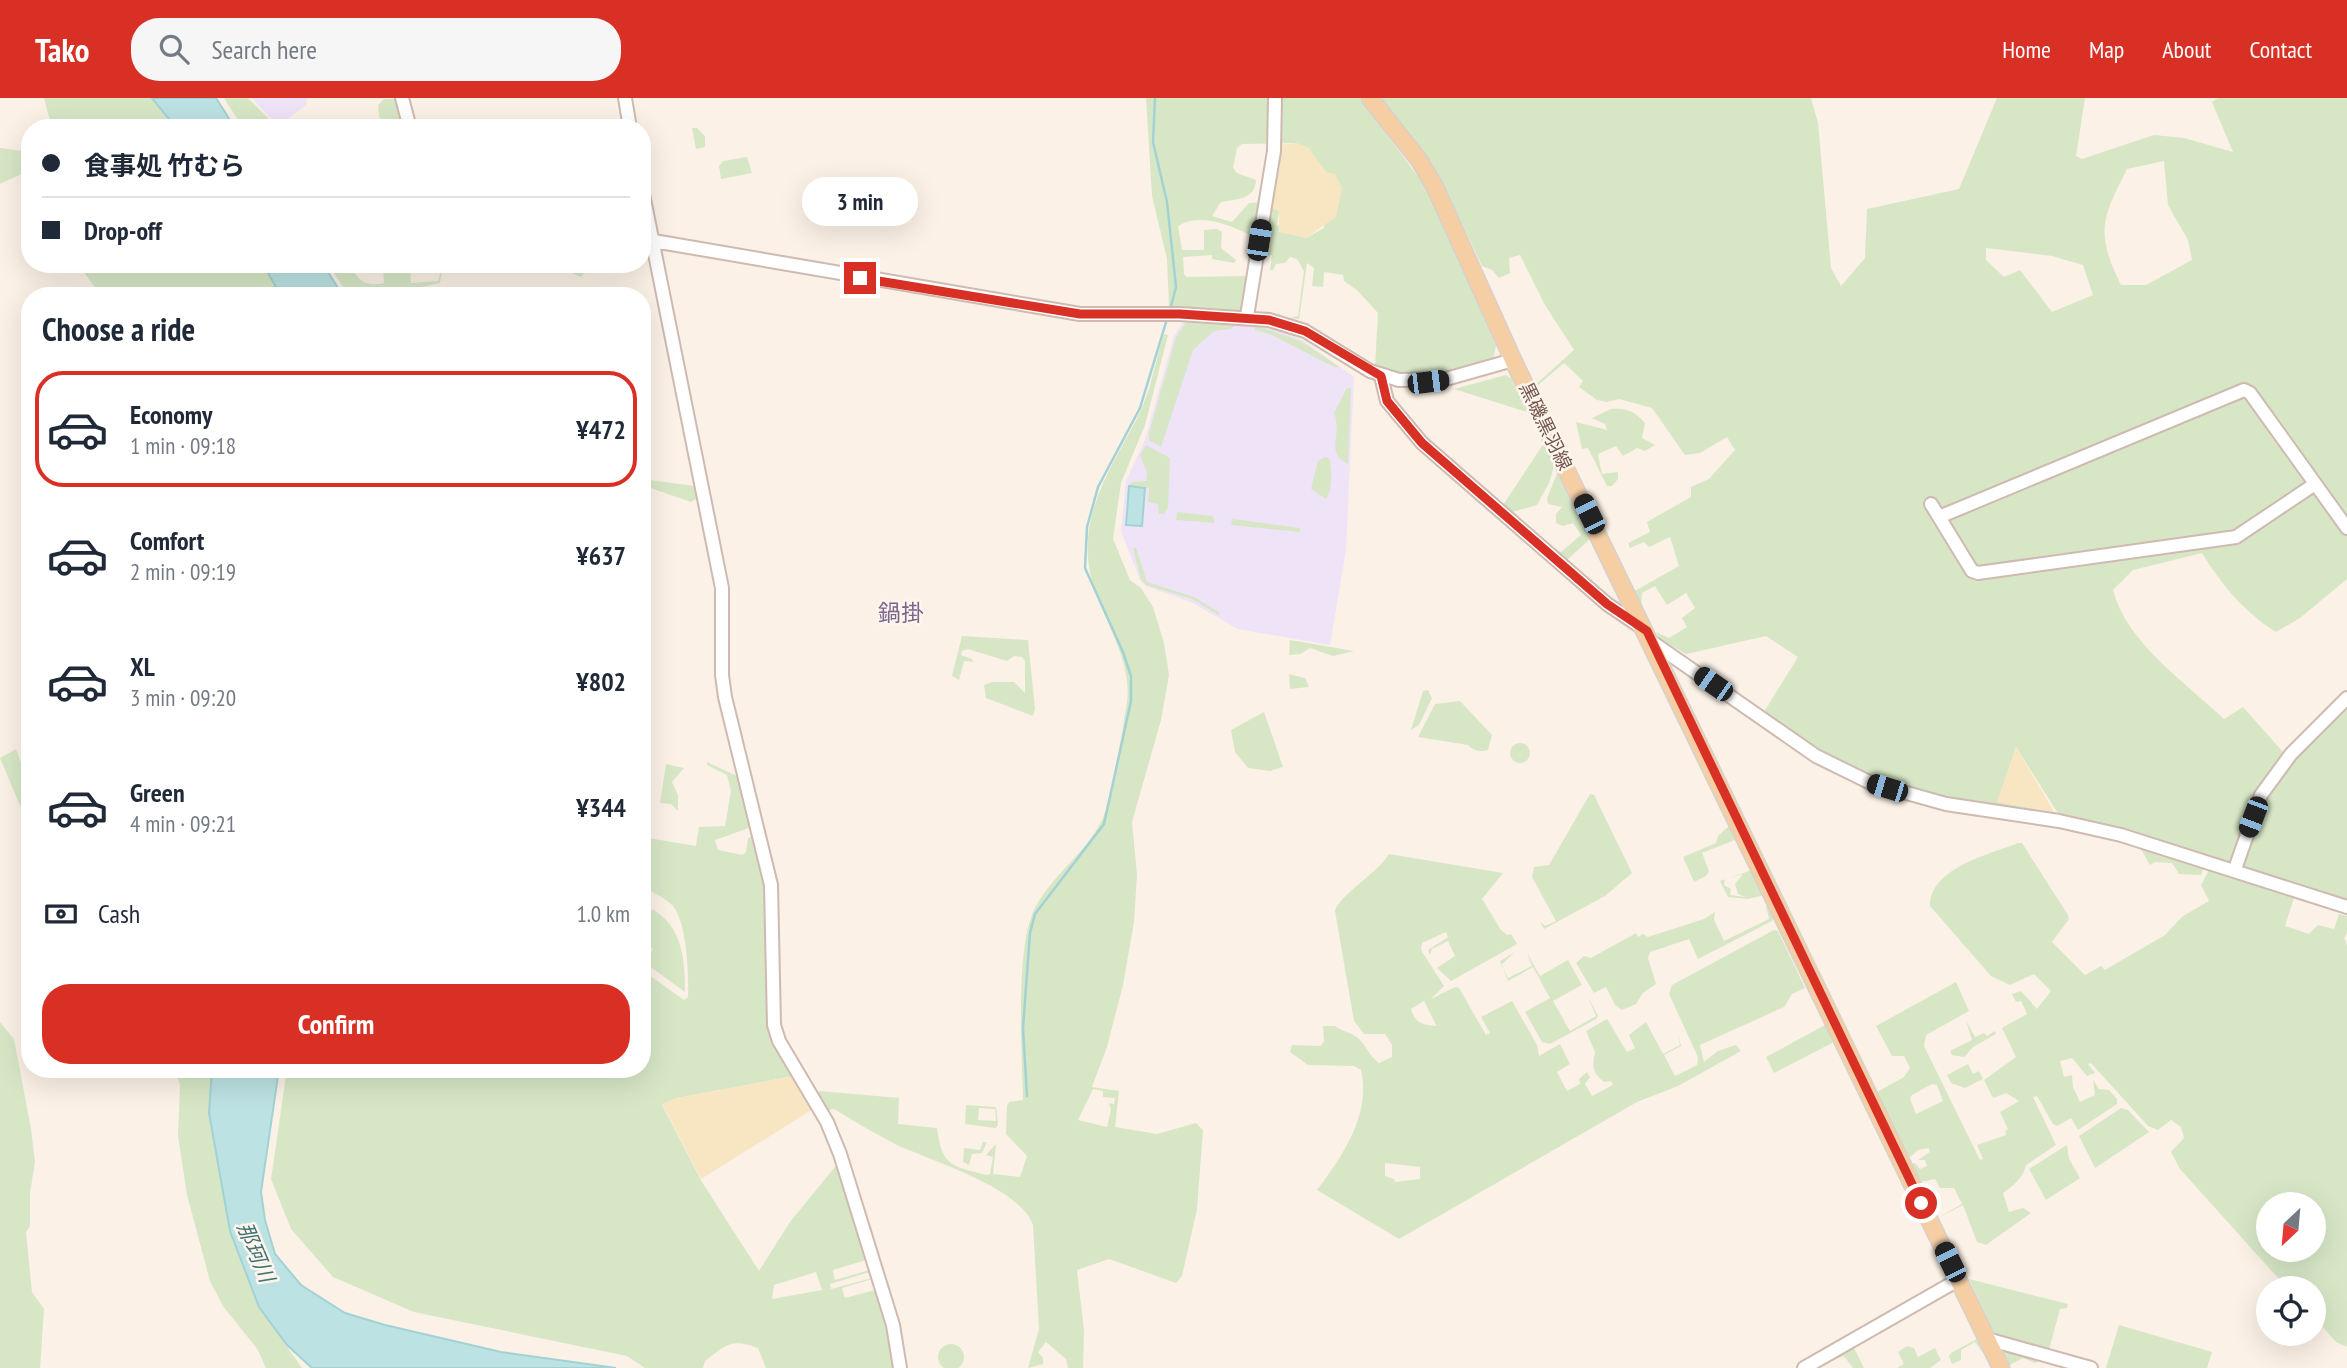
<!DOCTYPE html>
<meta charset="utf-8">
<style>
body{margin:0;font-family:"PT Sans Narrow","Noto Sans JP",sans-serif;background:#f6f6f7;color:#1f2937;height:100vh;display:flex;flex-direction:column;font-size:26px;white-space:nowrap}
*{box-sizing:border-box;margin:0}
p{font-size:23px;color:#747a83}
.icon{flex:none;width:38px;height:38px;fill:none;stroke:currentColor;stroke-width:2;stroke-linecap:round;stroke-linejoin:round}
.map{position:relative;flex:1;overflow:hidden}
.panel{position:absolute;left:21px;top:189px;width:630px;height:791px;display:flex;flex-direction:column;background:#fff;border-radius:28px;box-shadow:0 7px 28px #0002}
.panel>*{flex:none}
.hud{position:absolute;left:21px;top:21px;width:630px;height:154px;border-radius:28px;box-shadow:0 7px 28px #0002;display:grid;align-content:center;height:154px;padding:0 21px;background:#fff}
.needle{width:46px;rotate:206deg}
.controls{position:absolute;left:2256px;top:1094px;display:grid;gap:14px}
.controls a{display:grid;place-items:center;width:70px;height:70px;border-radius:50%;background:#fff;box-shadow:0 7px 28px #0002;font-size:35px}
.end{position:absolute;width:32px;height:32px;margin:-16px;border:9px solid #d93025;background:#fff;box-shadow:0 0 0 4px #fff}
.from{border-radius:50%}
.bubble{position:absolute;height:49px;border-radius:24px;background:#fff;box-shadow:0 7px 28px #0002;font-size:23px;font-weight:800;line-height:49px;text-align:center}
.car{position:absolute;width:21px;height:42px;margin:-21px -10px;border-radius:9px;box-shadow:0 0 5px 2px #0007;background:linear-gradient(#222 24%,#8ab4d8 0 40%,#222 0 76%,#8ab4d8 0 86%,#222 0)}
.hud b{display:flex;align-items:center;gap:24px;height:66px;font-size:26px}
.hud b+b{border-top:2px solid #e0e1e3}
.hud i{width:18px;height:18px;background:#1f2937}
ul{padding:0;list-style:none}
li{display:flex;align-items:center;gap:21px;height:116px;margin:0 14px 10px;padding:0 7px;border:4px solid transparent;border-radius:28px}
li div{flex:1}
li b{display:block;font-size:26px}
li em{font-style:normal;font-weight:800}
li.current{border-color:#d93025}
li>.icon{width:63px;height:63px;stroke-width:1.5}
h2{padding:0 21px;font-size:32px;line-height:84px}
.pay{display:flex;align-items:center;gap:18px;height:77px;padding:0 21px;font-size:26px}
.pay p{margin-inline-start:auto}
.cta{display:flex;gap:14px;margin-top:auto;padding:14px 21px}
.cta a{flex:1;height:80px;border-radius:28px;background:#d93025;color:#fff;font-size:28px;font-weight:800;line-height:80px;text-align:center}
header{display:flex;align-items:center;gap:42px;box-sizing:border-box;height:98px;padding:0 35px;background:#d93025;color:#fff}
header strong{font-size:33px}
nav{display:flex;gap:38px;margin-inline-start:auto;font-size:24px}
.search{width:490px;height:63px;background:#f6f6f7;display:flex;align-items:center;gap:18px;box-sizing:border-box;padding:0 24px;border-radius:28px;color:#747a83;font-size:26px}
.map>svg:first-child{display:block}
</style>
<header>
<strong>Tako</strong>
<div class="search"><svg class="icon" aria-label="search" viewBox="0 0 24 24"><circle cx="10" cy="10" r="6"/><path d="M15 15l6 6"/></svg>Search here</div>
<nav><a>Home</a><a>Map</a><a>About</a><a>Contact</a></nav>
</header>
<div class="map">
<svg width="2347" height="1270" viewBox="0 0 2347 1270">
<rect width="100%" height="100%" fill="#fbf1e6"/>
<path fill="#eee3f7" d="M252 0H307L306 7 278 28Z
M1184 222 1251 225 1275 230 1302 242 1354 279 1346 452 1330 547 1238 531 1191 504 1146 488 1140 482 1121 433 1126 383 1145 342 1174 238Z"/>
<path fill="#d7e7c6" fill-rule="evenodd" d="M44 0H152L176 30H52Z
M224 0H248L278 30H243Z
M1146 0H1360L1430 95 1496 248 1493 262C1450 275 1420 285 1375 269L1378 215 1357 192 1344 183 1343 177 1324 174 1323 189 1312 188 1314 170 1307 165 1299 221 1289 220 1298 218 1304 173 1297 161 1290 159 1285 165 1276 166 1273 172H1270L1272 157 1264 158 1262 162 1270 109 1279 113 1277 127 1306 140 1324 130 1326 74 1314 59 1296 45 1242 46 1237 50 1233 70 1237 75 1256 82C1255 102 1237 101 1221 104L1212 118 1232 124 1249 105 1262 104 1252 156 1248 136C1227 126 1200 115 1178 128L1182 152H1204V132L1217 131 1222 134 1221 150 1236 162 1234 165 1212 161V157L1183 159 1184 176 1187 179 1245 178 1250 184 1246 213H1174L1169 208 1167 161 1152 98Z
M1380 0H1811L1818 25 1831 170 1841 188 1865 160 1867 111 1959 91 1997 0H2085L2076 58 2082 61 2154 37 2184 40 2233 54 2212 4 2218 0H2347V481L2300 520 2276 534C2243 513 2222 487 2202 455L2133 472 2113 492C2126 544 2186 585 2224 621L2243 609 2291 663 2347 609V803L2217 760 2059 717 2016 649 1998 704 2037 711 2036 714 1901 690 1842 669 1764 614 1798 559 1766 538 1686 556 1660 541 1656 534 1669 540 1687 529 1682 520 1695 510 1686 495 1667 507 1655 488 1642 495 1641 509 1633 494 1679 468 1670 439 1649 449 1644 444 1630 450 1628 445 1650 434 1647 424 1691 399V389L1709 381 1735 352 1727 339 1700 355 1685 357 1652 310 1619 301 1607 304 1597 302 1579 289 1583 283 1564 265 1536 289 1545 314 1534 288 1574 252 1545 207 1520 157 1509 160 1510 175 1499 180 1492 172 1482 168 1443 86 1423 54ZM2164 63 2168 107 2188 142 2192 162 2146 187H2121C2095 134 2102 121 2127 71ZM1986 150 2052 158 2083 167 2093 197 2052 214 2020 172 2004 179 1986 162Z
M384 1H397L403 30 391 29 379 19 378 7Z
M692 30H697L705 38V49L696 51Z
M0 50 30 54V72L0 86Z
M747 59 752 75 721 81 719 68 723 63Z
M78 166H263L281 198H101Z
M328 166H349C359 183 365 189 384 185L383 166H430L410 168 411 185 438 183 443 166 440 185 422 189 420 192 438 198H417L415 190H409L402 198H349Z
M560 166H591V167L581 179 563 171Z
M1186 224 1236 226 1231 231 1214 233 1193 252 1161 349 1149 342V335L1176 239Z
M1255 227 1301 243 1338 268 1336 270 1272 237 1255 232Z
M1164 236 1168 237 1145 327 1121 385 1113 441 1130 482 1141 490 1153 509 1164 545 1169 577 1161 622 1132 724 1137 777 1134 824 1123 887 1107 949 1092 989 1119 993 1115 1029 1157 1036 1196 1025 1203 1032 1197 1111 1182 1178 1176 1185 1109 1161 1077 1172 1084 1233 1083 1270H1068L1066 1261 1046 1244 1038 1254 1043 1260V1266L1028 1270 1039 1231 1033 1127C1020 1089 931 1063 895 1046 874 1035 854 1023 834 1011L824 1013 815 996 820 993 899 1000 898 1026 937 1030C942 1069 952 1068 987 1077L990 1076 993 1059 986 1057 996 1046 993 1076 1020 1079 1027 1058 1006 1036 1007 1008 1009 1004 1023 1002C1022 956 1015 852 1034 812 1050 779 1084 757 1101 724 1113 701 1121 639 1126 610 1137 557 1091 511 1088 459 1084 403 1118 360 1141 312 1152 288 1156 260 1164 236ZM1093 991 1103 993V999L1115 1000 1114 1006 1109 1005 1111 1012 1107 1029 1078 1022Z
M1506 277 1511 280 1527 314 1454 291Z
M1347 290H1351L1348 366C1324 354 1343 338 1334 315Z
M1611 311C1627 310 1634 313 1645 325L1642 340 1655 347 1645 353 1637 350 1623 358 1616 348 1598 356 1602 376 1618 374V381L1612 388H1607L1588 350 1582 351 1576 324 1607 332 1605 326 1592 320Z
M1544 345 1555 365 1549 385 1537 407 1512 414 1503 407Z
M1146 347 1170 360 1168 410 1164 416H1159L1158 406 1148 404 1149 390 1129 388 1132 384 1146 383 1147 374 1140 357Z
M1325 359 1329 360C1332 371 1333 392 1326 401L1311 391 1318 363Z
M1558 373 1591 440 1566 463 1540 440 1561 454 1581 437 1573 425 1563 428 1556 425V416L1562 409 1548 406 1547 400Z
M642 381 695 388 698 400 691 404 642 387Z
M1177 414 1213 418 1215 425 1176 422Z
M1232 421 1300 430V434L1231 427Z
M1133 450H1136L1147 484 1194 499 1220 515 1219 517 1192 501 1146 487 1141 482Z
M962 538 1028 542 1035 611 1033 618 986 600 984 587 992 584H1014L1025 595V563L1022 559 1014 558 1007 563 968 551 962 553 961 557 972 561 973 564 964 563 959 582 952 578Z
M1290 542 1354 553 1333 558 1310 550 1300 556 1289 557Z
M1289 576 1305 580 1309 589 1290 591Z
M1428 592 1432 600 1419 627 1411 632 1423 593Z
M1460 603 1492 637 1488 652C1480 654 1473 653 1468 647L1418 639 1435 606Z
M1264 614 1283 669 1270 673 1248 670 1235 654 1231 632Z
M1510 655a10 10 0 1 1 20 0a10 10 0 1 1-20 0Z
M16 651 30 690V731L0 660Z
M707 664 739 679 751 724 749 730 715 742 718 752 742 757 746 754 748 740 756 737 768 785 769 898 794 978 677 1000 662 1007 702 1084 759 1173 790 1124 839 1064 870 1174 830 1186 831 1191 872 1180 908 1270H766L758 1250C731 1240 727 1246 705 1263L703 1270H645L627 1258 414 1214 333 1179 291 1131 271 1081 287 971H642V872L684 902 688 899C689 878 687 820 671 806 663 799 651 793 642 788V739L696 748 699 729 725 728 731 693 727 677 707 667ZM866 1162 869 1172 835 1182 833 1172ZM816 1174 822 1192 772 1201 774 1187ZM872 1181 875 1192 845 1200 842 1190Z
M666 666 684 670 672 684 678 697V713L671 706 660 705Z
M1590 696 1594 697 1632 775 1605 798 1544 831 1540 823 1545 828 1556 823 1532 779 1534 769 1549 767Z
M1729 728 1735 742 1702 755 1709 773 1706 778 1694 784 1683 759 1716 745 1718 738Z
M2018 745H2022L2068 817 2069 821 2052 844 2085 877 2101 868 2105 872 2165 837 2183 818 2209 803 2201 787 2210 770 2294 800 2285 828 2309 836 2318 827 2334 831 2339 816 2347 818V835L2344 840 2347 847V1249L2336 1244 2314 1219V1190H2287L2180 1071 2171 1054 2184 1040 2181 1029 2171 1022 2158 1032 2148 1028 2091 965 2088 966 2095 975 2087 978 2072 960 2060 963 2064 979 2072 977 2073 989 2080 1004 2095 997 2093 982 2099 991 2109 992 2117 1001V1006L2078 1032 2071 1020 2057 1028 2053 1026 2037 998 2033 999 2056 1047 2026 1067C2023 1080 2013 1088 2003 1095L2009 1114 2023 1110 2031 1115 1986 1147 1977 1144 1963 1107 1938 1120 1962 1106 1954 1090H1940L1935 1081 1920 1084 1911 1066 1915 1065 1920 1071 1927 1068 1925 1062H1918L1930 1054 1929 1050 1918 1052 1908 1061 1875 999 1877 994 1904 979 1910 970 1904 958H1892L1876 928 1956 884 1969 913 1926 937 1924 948 1980 1062 1983 1061 1977 1047 2006 1037 2005 1033 2008 1031 2000 1014 2019 1003 2006 995 1993 1000 1984 982 2016 959 2002 930 2027 916 2021 903 2016 904 2012 896 2021 893 2037 911 2051 893 2034 876 2010 887 1991 878 1930 808C1930 770 1988 757 2018 745ZM1932 986 1937 987 1943 1003 1916 1016 1910 1001 1912 997ZM2268 1106H2314V1152H2268Z
M2138 746 2204 769 2201 777 2179 776 2172 765 2155 764 2150 767Z
M1389 756 1503 775 1482 801 1501 832 1507 837 1511 836 1517 846 1451 883 1437 870 1455 858 1448 843 1432 851 1430 857 1428 852 1448 839 1446 834 1422 845 1421 852 1444 888 1431 901 1455 889 1459 890 1486 937 1490 935 1481 919 1512 903 1537 947 1539 958 1560 946 1570 966 1557 974 1567 993 1580 986 1579 981 1587 974 1590 979 1585 986 1592 998 1613 987 1611 983 1604 984C1592 974 1592 969 1595 954L1586 933 1607 921 1627 954 1635 950 1629 937 1646 924 1663 956 1680 947 1677 933 1681 948 1664 957 1675 978 1697 967 1698 959 1669 896 1672 887 1774 832 1778 833 1805 890 1792 896 1784 909 1700 947 1704 964 1718 953 1736 947 1741 953 1678 988 1637 1004 1399 1141 1317 1092C1343 1057 1371 1017 1361 972L1354 968 1308 967 1290 954 1292 947 1321 948 1324 943 1323 928H1335C1343 934 1354 935 1360 942 1368 950 1369 958 1379 965L1392 959V947L1385 936H1364L1354 923 1335 813C1340 796 1377 776 1389 756ZM1424 903 1436 927V928C1422 927 1415 925 1411 911ZM1385 1065 1420 1069V1081L1395 1084 1394 1081 1385 1078Z
M1752 772 1764 797 1748 801 1728 799 1720 783ZM1743 776 1735 786 1738 796 1745 799 1730 797 1731 791 1724 787 1725 781Z
M1769 807 1774 819 1772 823 1698 861 1689 841 1650 854 1648 860 1656 886 1643 895 1636 906 1622 912 1615 907 1606 889 1594 895 1576 865 1584 858 1591 860 1636 835 1638 839 1643 836 1648 839 1704 821 1715 814 1714 822 1724 843 1769 821 1766 808Z
M652 811C683 829 685 862 685 894L645 865 653 851 642 844V819L649 817Z
M1515 854 1501 867 1508 880 1532 868 1527 855 1540 878 1568 862 1582 887 1553 903 1570 933 1596 918 1588 899 1598 918 1596 921 1550 946 1542 944 1525 914 1550 900 1533 869 1508 883 1500 863Z
M1966 923 1975 939 1984 935 1987 938 1995 933 1996 936 1973 949 1964 959 1952 957 1950 953 1972 942Z
M0 924 14 941 31 1031 35 1064 30 1095V1128L26 1134 32 1194 44 1211 40 1270H0Z
M1827 926 1834 942 1832 945 1774 975 1766 959Z
M1968 966 1973 976 1979 973 1983 981 1965 990 1951 985 1947 977Z
M175 971H212L209 1015 261 1212 302 1270H266L258 1252 223 1208 210 1183 187 1097 178 1038 180 987Z
M966 1007 996 1009 998 1027 995 1030 965 1026ZM979 1010 995 1011 996 1023 978 1022Z
M2121 1010 2128 1012 2149 1034 2095 1070 2079 1038Z
M983 1044H987L982 1055 972 1056 969 1067 963 1064 964 1050 980 1052Z
M2067 1047 2069 1061 2080 1080 2046 1102 2029 1071Z
M1969 1181 2068 1206 2067 1210 2060 1211 2049 1252 1995 1237Z
M2119 1227 2212 1254 2207 1270H2106Z
M1979 1240 1983 1255 1975 1244 1961 1252V1262L1952 1266 1949 1258 1951 1255Z
M938 1259a13 13 0 1 1 26 0a13 13 0 1 1-26 0Z
M1852 1246 1864 1270H1853L1844 1258 1834 1262 1832 1256Z
M1907 1248 1914 1250 1918 1259 1935 1250 1941 1262 1930 1270H1897L1904 1266 1898 1254Z
M1999 1249 2041 1260 2040 1263 2035 1265 2023 1260 2008 1268Z"/>
<path fill="#f8e6c3" d="M1296 45 1308 49 1326 74 1335 76 1342 90 1336 119 1306 140 1279 134V113L1270 109 1277 47Z
M2016 649 2054 714 1997 704Z
M794 978 813 1011 701 1081 662 1006 677 1000Z"/>
<path fill="#bce2e3" stroke="#a3d2d4" stroke-width="2" d="M152 0H216L235 30H176Z
M263 166H323L343 198H281Z
M1129 388 1145 390 1142 428 1126 427Z
M212 971H279L261 1094 265 1122 275 1156 301 1187 345 1215 385 1227 501 1254 616 1270H312L287 1247 259 1209 230 1133 209 1015Z"/>
<g fill="none" stroke-linecap="round" stroke-linejoin="round">
<path stroke="#a3d2d4" stroke-width="2.5" d="M1155 0 1153 44 1167 104 1176 189 1170 212
M1027 998 1023 930 1030 835 1035 816 1104 726 1131 603V578L1123 554 1085 470 1087 429 1098 389 1140 310 1167 221"/>
<g stroke="#cebab0" stroke-width="16">
<path id="minor" d="M402 0 410 30
M625 0 630 30
M642 91 722 490V577L725 599 771 787 774 927 779 943 827 1024 840 1056 893 1227 900 1270
M642 141 1080 216H1180L1269 222 1305 233 1370 273 1399 282 1446 281 1513 262
M1247 218 1274 53 1275 0
M1381 278 1387 303 1422 345 1607 506 1644 531
M2315 386 2236 439 1978 475 1972 473 1939 419 2244 292 2250 295 2347 430
M1931 406 1939 419
M1652 544 1816 658 1871 685 1946 706 2059 723 2121 737 2347 809
M2235 771 2261 697 2291 656 2347 600
M1987 1241 2091 1270
M1804 1270 1958 1182"/>
</g>
<g stroke="#d8d0cd" stroke-width="19">
<path id="major" d="M1370 0 1419 62 1435 89 1513 262 2001 1270"/>
</g>
<use href="#minor" stroke="#fff" stroke-width="12"/>
<use href="#major" stroke="#f5cea4" stroke-width="16"/>
</g>
<g fill="none" stroke-linecap="round" stroke-linejoin="round">
<path stroke="#d93025" stroke-width="9" d="M860 180 1080 216H1180L1269 222 1305 233 1381 278 1387 303 1422 345 1607 506 1647 533 1921 1105"/>
</g>
<g text-anchor="middle" dominant-baseline="central" stroke-width="5" stroke-linejoin="round" paint-order="stroke">
<g font-size="19" fill="#72564d" stroke="#fef5ec">
<text transform="translate(1546 328) rotate(64)">黒磯黒羽線</text>
</g>
<g font-size="21" font-style="italic" fill="#427376" stroke="#fef5ec">
<text transform="translate(256 1154) rotate(67)">那珂川</text>
</g>
<g font-size="23" fill="#7c658e" stroke="#fef5ec">
<text x="901" y="514">鍋掛</text>
</g>
</g>
</svg>
<div class="controls">
<a><svg class="needle" viewBox="-14 -14 28 28"><path d="M0-13l5 13h-10z" fill="#e53935"/><path d="M0 13l5-13h-10z" fill="#747a83"/></svg></a>
<a><svg class="icon" aria-label="locate" viewBox="0 0 24 24"><circle cx="12" cy="12" r="6"/><path d="M12 2v4M12 18v4M2 12h4M18 12h4"/></svg></a>
</div>
<i class="end from" style="left:1921px;top:1105px"></i>
<i class="end" style="left:860px;top:180px"></i>
<div class="bubble" style="left:802px;top:79px;width:116px">3 min</div>
<i class="car" style="left:1259px;top:142px;rotate:9deg"></i>
<i class="car" style="left:1428px;top:284px;rotate:83deg"></i>
<i class="car" style="left:1589px;top:416px;rotate:334deg"></i>
<i class="car" style="left:1713px;top:586px;rotate:305deg"></i>
<i class="car" style="left:1887px;top:690px;rotate:287deg"></i>
<i class="car" style="left:2253px;top:719px;rotate:201deg"></i>
<i class="car" style="left:1950px;top:1164px;rotate:334deg"></i>
<div class="hud">
<b><i class="from"></i>食事処 竹むら</b>
<b><i></i>Drop-off</b>
</div>
<section class="panel">
<h2>Choose a ride</h2>
<ul>
<li class="current"><svg class="icon" aria-label="car" viewBox="0 0 24 24"><path d="M5 17H2v-5l4-1 3-4h7l3 4 3 1v5h-3M9 17h6M6 11h13"/><circle cx="7" cy="17" r="2"/><circle cx="17" cy="17" r="2"/></svg><div><b>Economy</b><p>1 min · 09:18</p></div><em>¥472</em></li>
<li><svg class="icon" aria-label="car" viewBox="0 0 24 24"><path d="M5 17H2v-5l4-1 3-4h7l3 4 3 1v5h-3M9 17h6M6 11h13"/><circle cx="7" cy="17" r="2"/><circle cx="17" cy="17" r="2"/></svg><div><b>Comfort</b><p>2 min · 09:19</p></div><em>¥637</em></li>
<li><svg class="icon" aria-label="car" viewBox="0 0 24 24"><path d="M5 17H2v-5l4-1 3-4h7l3 4 3 1v5h-3M9 17h6M6 11h13"/><circle cx="7" cy="17" r="2"/><circle cx="17" cy="17" r="2"/></svg><div><b>XL</b><p>3 min · 09:20</p></div><em>¥802</em></li>
<li><svg class="icon" aria-label="car" viewBox="0 0 24 24"><path d="M5 17H2v-5l4-1 3-4h7l3 4 3 1v5h-3M9 17h6M6 11h13"/><circle cx="7" cy="17" r="2"/><circle cx="17" cy="17" r="2"/></svg><div><b>Green</b><p>4 min · 09:21</p></div><em>¥344</em></li>
</ul>
<div class="pay"><svg class="icon" aria-label="cash" viewBox="0 0 24 24"><path d="M3 7h18v10H3z"/><circle cx="12" cy="12" r="2"/></svg>Cash<p>1.0 km</p></div>
<div class="cta"><a>Confirm</a></div>
</section>
</div>
